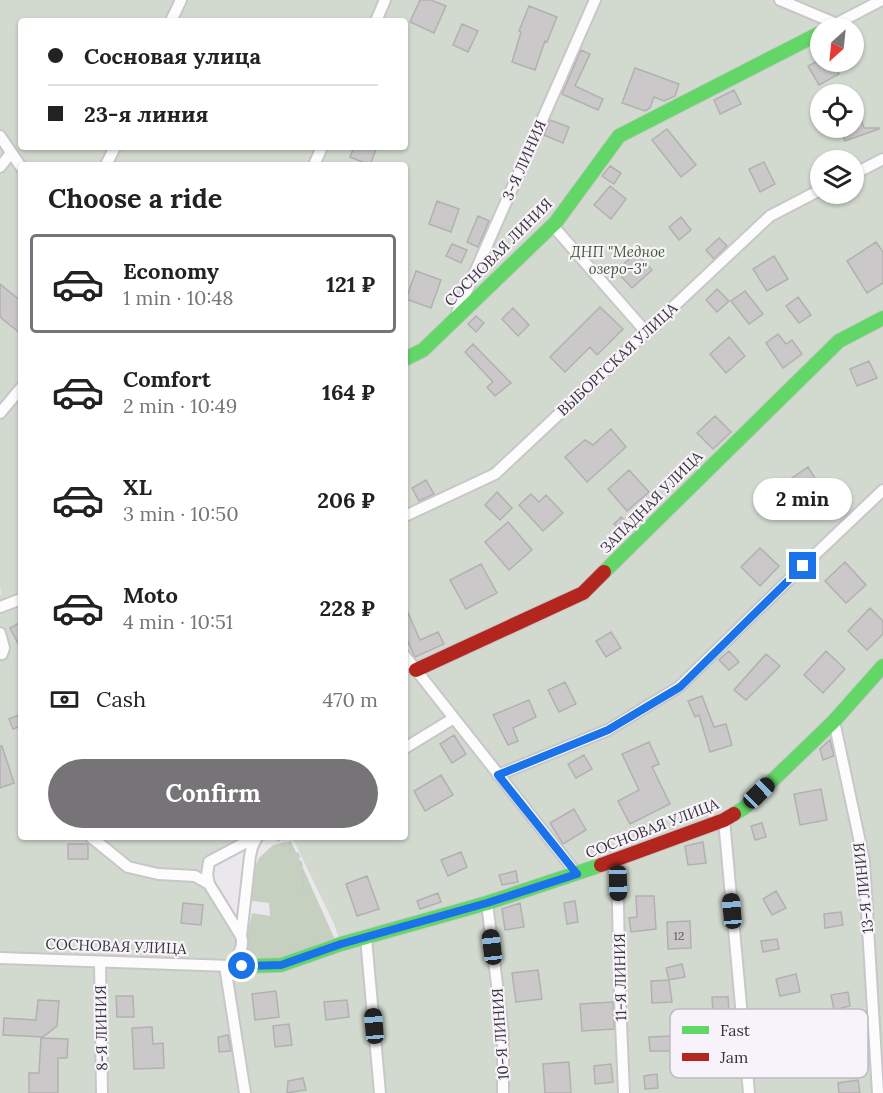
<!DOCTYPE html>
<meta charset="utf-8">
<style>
body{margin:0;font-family:Lora,serif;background:#f6f6f6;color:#222;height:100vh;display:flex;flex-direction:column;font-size:22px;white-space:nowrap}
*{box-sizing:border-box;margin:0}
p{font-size:20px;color:#767676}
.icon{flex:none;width:33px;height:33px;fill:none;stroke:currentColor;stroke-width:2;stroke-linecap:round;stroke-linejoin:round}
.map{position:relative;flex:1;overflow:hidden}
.details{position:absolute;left:18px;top:162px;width:390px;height:678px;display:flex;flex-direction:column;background:#fff;border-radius:6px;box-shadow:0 2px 4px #0004}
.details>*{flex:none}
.hud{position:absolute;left:18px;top:18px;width:390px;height:132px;border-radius:6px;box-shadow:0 2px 4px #0004;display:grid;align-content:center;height:132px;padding:0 30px;background:#fff}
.needle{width:39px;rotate:207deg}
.fabs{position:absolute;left:810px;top:18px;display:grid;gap:12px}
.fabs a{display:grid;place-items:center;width:54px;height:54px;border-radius:50%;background:#fff;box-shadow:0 2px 4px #0004;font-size:30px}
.end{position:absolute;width:27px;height:27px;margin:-14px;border:8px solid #1a73e8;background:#fff;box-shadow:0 0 0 3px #fff}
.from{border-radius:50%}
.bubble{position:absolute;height:42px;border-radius:21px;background:#fff;box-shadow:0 2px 4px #0004;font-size:20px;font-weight:700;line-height:42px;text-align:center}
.car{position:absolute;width:18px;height:36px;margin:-18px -9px;border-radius:8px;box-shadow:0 0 4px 2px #0007;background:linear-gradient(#222 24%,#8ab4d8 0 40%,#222 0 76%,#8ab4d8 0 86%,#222 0)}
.hud b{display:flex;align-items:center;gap:21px;height:57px;font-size:22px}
.hud b+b{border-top:2px solid #e0e0e0}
.hud i{width:15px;height:15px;background:#222}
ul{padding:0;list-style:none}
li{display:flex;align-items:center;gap:18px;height:99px;margin:0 12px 9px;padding:0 18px;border:3px solid transparent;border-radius:6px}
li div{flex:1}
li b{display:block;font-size:22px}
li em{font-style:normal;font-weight:700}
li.selected{border-color:#767477}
li>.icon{width:54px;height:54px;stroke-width:1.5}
h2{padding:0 30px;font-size:27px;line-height:72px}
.pay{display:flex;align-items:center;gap:15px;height:66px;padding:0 30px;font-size:22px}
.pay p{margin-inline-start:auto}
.button{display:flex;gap:12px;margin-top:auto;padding:12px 30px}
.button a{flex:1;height:69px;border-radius:36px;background:#767477;color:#fff;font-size:24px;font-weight:700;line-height:69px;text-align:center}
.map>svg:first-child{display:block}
</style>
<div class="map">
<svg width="883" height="1093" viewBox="0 0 883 1093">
<rect width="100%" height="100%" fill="#eae8ec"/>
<path fill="#d2dacf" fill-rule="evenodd" d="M0 0H883V1093H0V661L2 654H0V595L1 594 0 584ZM21 21H405V147H21ZM820 28H854V62H820ZM820 94H854V128H820ZM820 160H854V194H820ZM21 165H405V837H292L334 924 341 944 231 966 243 941 207 875 209 862 256 837H21Z"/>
<path fill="#c6d0c1" d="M291 841 336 942 289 960 263 961 247 953 245 945 252 913 270 916 269 903 251 901V876L259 858 273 845Z"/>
<path fill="#cbc8c9" stroke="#b2b0b1" stroke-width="1.5" d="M420 0H431L446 6 434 33 410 22Z
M529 6 557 17 547 42 545 41 535 70 512 62 521 32 519 31Z
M462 24 478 31 468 52 453 45Z
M581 50 590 54 575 86 603 99 598 110 562 94Z
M816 62H833L839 74 819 85 808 66Z
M635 68 679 84 675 96 664 101 654 97 650 108 645 111 622 103Z
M734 90 741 104 720 114 714 100Z
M854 101H855L864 128H879V129L845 141 840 128H854Z
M550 120 569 127 563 143 544 135Z
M667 129 696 165 681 177 652 140Z
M354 147H377L370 165 350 157Z
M764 162 775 184 760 192 749 169Z
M610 166 621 173 614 184 602 176Z
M610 186 626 199 611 219 594 205Z
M437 201 459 209 451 232 429 224Z
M478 216 489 221 478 247 467 242Z
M681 217 691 230 679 240 669 227Z
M719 238 727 246 714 259 706 250Z
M876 242 883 252V283L867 293 847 261Z
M452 244 467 250 461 263 446 256Z
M636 253 652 270 632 288 616 271Z
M774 256 788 279 767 291 753 269Z
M416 271 441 280 431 308 406 299Z
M0 284 21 301V334L0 317Z
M717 289 729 301 717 312 706 300Z
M745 291 763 314 749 324 731 301Z
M798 297 811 315 799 323 786 306Z
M600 307 623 329 597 355 590 347 565 372 550 357Z
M513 308 529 325 518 336 502 319Z
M476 316 484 323 476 332 468 324Z
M778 334 786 344 792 340 802 354 783 368 766 343Z
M729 337 745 356 726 373 710 354Z
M473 344 511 383 495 396 487 387 493 382 465 352Z
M869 361 877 378 857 386 850 369Z
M715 416 731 432 713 449 697 433Z
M611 429 626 447 587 482 565 457 585 440 593 445Z
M808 467 820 486 804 497 792 478Z
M629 470 649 492 627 511 608 489Z
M426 480 434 494 419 501 412 488Z
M497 492 512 508 500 520 485 505Z
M531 494 539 502 546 495 563 513 543 531 519 505Z
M621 517 633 529 620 542 617 539 623 533 614 524Z
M508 522 532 550 509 570 485 542Z
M760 548 779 566 760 586 741 567Z
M845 562 866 585 846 603 825 581Z
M481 564 497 593 466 609 450 580Z
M405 606 420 640 438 632 444 644 415 657 405 635Z
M870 608 883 621V634L867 650 848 631Z
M21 622V649L10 628Z
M611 632 621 648 606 657 596 641Z
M729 651 739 662 729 670 719 660Z
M826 651 845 669 823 693 804 675Z
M766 654 780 666 746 700 734 690Z
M565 682 576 704 559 712 548 690Z
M702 696 714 727 726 724 732 745 710 752 699 715 695 717 688 701Z
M529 700 536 717 513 728 518 741 508 745 493 715Z
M21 714V726L13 729 9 719Z
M454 735 466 754 452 763 440 744Z
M830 740 834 756 823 760 820 749Z
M649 742 659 764 652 767 670 804 630 824 618 801 639 790 622 754Z
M0 746H2L14 783 0 788Z
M584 755 592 769 576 778 568 764Z
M441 775 453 795 425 811 414 791Z
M821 789 827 820 800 825 794 794Z
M574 809 586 830 563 844 550 823Z
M762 823 766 837 755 840 751 826Z
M703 842 706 863 688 865 685 846Z
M68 844H88V859H68Z
M461 852 467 867 448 876 441 860Z
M516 871 518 882 502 885 499 875Z
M367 876 379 909 357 916 346 884Z
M776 891 786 908 772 915 763 899Z
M438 893 441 902 420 909 417 901Z
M636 896H654L656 929 631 932 629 918 637 917Z
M575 901 578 922 567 924 564 903Z
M183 903 203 905 201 925 181 923Z
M520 903 524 927 505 930 502 909Z
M841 912 843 925 825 928 824 914Z
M690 921 691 948 668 949 667 922Z
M777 939 779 949 763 952 761 941Z
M682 964 685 977 669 980 666 968Z
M538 970 542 999 516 1002 512 973Z
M796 974 800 992 780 996 776 979Z
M669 980 672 1002 652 1003 651 981Z
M276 991 279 1017 255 1020 252 994Z
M848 992 850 1006 834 1010 831 995Z
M116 996H133L134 1017H117Z
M712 997H728L729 1013H713Z
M38 1000 59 1001 57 1026 43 1037 3 1035 4 1018 36 1020Z
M347 1000 349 1017 326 1020 324 1002Z
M613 1002 614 1029 582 1031 580 1004Z
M289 1024 292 1045 275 1047 273 1026Z
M152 1027 153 1044 163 1043 164 1068 134 1069 132 1028Z
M228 1035 231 1051 219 1052 218 1037Z
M671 1036V1051H650L649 1037Z
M41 1038 68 1039 67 1058H58V1093H29V1073H39Z
M569 1062 571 1093H545L543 1064Z
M611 1064 613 1082 595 1084 594 1066Z
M657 1074 658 1088 645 1089 644 1076Z
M303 1078 306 1090 287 1093 288 1081Z
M858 1080 860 1093H839L838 1083Z"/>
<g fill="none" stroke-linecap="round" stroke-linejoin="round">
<g stroke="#c8c6c9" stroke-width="14">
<path id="street" d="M780 0 837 24
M171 21 181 0
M376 21 385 0
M828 28 882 0
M0 136 21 167
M106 165 115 147
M314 165 322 147
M0 167 11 153
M854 174 883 159
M553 226 646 332
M457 313 595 0
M0 413 21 388
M405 516 495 474 770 216 820 190
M0 607 21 599
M0 633 4 648 2 654H0
M405 656 577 874
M834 721 864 861 878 1093
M405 748 454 718
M498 775 608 730 679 687 803 566 883 490
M724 820 749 1093
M91 837 128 867 158 874 195 876 209 884
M617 860 620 999 624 1093
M487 903 503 1034V1093
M241 936 209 884 207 875 209 862 256 837
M366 938 380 1093
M0 958 231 966C237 957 245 947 241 936L250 856 252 847 257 837
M100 963 102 1093
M225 966 245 1093"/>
</g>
<g stroke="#c8c6c9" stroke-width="16">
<path id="fast" d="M405 359 423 350 556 222 619 136 820 33
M604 572 839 341 883 318
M734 814 744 808 834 721 883 666
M242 966 281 965 341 944 487 903 601 865"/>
</g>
<g stroke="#c8c6c9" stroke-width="16">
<path id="jam" d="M416 670 583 593 604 572
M601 865 724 820 734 814"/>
</g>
<path stroke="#c8c7c8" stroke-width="2" stroke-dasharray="6 3" stroke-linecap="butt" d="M275 837C279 841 282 845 287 847 289 849 293 850 296 852 304 859 302 881 304 891"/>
<use href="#street" stroke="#fcfcfc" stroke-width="10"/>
<use href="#fast" stroke="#63d668" stroke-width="14"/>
<use href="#jam" stroke="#b3261e" stroke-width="14"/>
</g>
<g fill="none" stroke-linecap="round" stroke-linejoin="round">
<path stroke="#1a73e8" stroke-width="8" d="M242 966 281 965 341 944 487 903 577 874 498 775 608 730 680 687 803 566"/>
</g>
<g text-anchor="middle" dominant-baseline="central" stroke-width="4.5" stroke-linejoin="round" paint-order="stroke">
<g font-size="12" fill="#5c5a5c">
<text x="679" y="935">12</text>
</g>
<g font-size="15" fill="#373538" stroke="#f8f3fb">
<text transform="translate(524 160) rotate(-66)">3-Я ЛИНИЯ</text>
<text transform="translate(498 252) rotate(-45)">СОСНОВАЯ ЛИНИЯ</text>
<text transform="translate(617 359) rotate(-43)">ВЫБОРГСКАЯ УЛИЦА</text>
<text transform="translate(651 502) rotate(-45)">ЗАПАДНАЯ УЛИЦА</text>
<text transform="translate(652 828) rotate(-21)">СОСНОВАЯ УЛИЦА</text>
<text transform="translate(863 888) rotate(-96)">13-Я ЛИНИЯ</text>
<text transform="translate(116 946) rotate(2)">СОСНОВАЯ УЛИЦА</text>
<text transform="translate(620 977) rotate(-91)">11-Я ЛИНИЯ</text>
<text transform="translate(101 1028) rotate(-91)">8-Я ЛИНИЯ</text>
<text transform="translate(500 1034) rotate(-94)">10-Я ЛИНИЯ</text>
</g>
<g font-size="15" font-style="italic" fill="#3d5b2e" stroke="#f8f3fb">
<text x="618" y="251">ДНП "Медное<tspan x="618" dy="17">озеро-3"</tspan></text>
</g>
</g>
<rect x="670" y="1009" width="198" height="69" rx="9" fill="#f8f3fb" stroke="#bebac0" stroke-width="1.5"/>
<rect x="682" y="1026" width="27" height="8" fill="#63d668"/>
<rect x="682" y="1053" width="27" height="8" fill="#b3261e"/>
<g font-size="16" fill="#373538">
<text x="720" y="1036">Fast</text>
<text x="720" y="1063">Jam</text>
</g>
</svg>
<div class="fabs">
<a><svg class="needle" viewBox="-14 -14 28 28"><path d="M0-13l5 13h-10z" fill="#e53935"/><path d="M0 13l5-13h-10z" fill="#767676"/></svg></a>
<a><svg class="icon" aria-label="locate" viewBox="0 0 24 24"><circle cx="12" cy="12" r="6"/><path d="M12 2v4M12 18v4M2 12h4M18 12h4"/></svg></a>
<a><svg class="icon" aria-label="layers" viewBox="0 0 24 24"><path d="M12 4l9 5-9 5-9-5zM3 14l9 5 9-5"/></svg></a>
</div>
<i class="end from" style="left:242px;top:966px"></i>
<i class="end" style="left:803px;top:566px"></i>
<div class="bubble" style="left:753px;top:478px;width:99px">2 min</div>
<i class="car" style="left:759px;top:793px;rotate:46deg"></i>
<i class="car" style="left:618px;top:883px;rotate:179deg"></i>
<i class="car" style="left:732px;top:911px;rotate:355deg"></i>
<i class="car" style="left:492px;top:947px;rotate:353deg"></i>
<i class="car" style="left:374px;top:1026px;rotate:355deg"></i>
<div class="hud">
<b><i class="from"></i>Сосновая улица</b>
<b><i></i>23-я линия</b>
</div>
<section class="details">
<h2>Choose a ride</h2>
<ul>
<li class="selected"><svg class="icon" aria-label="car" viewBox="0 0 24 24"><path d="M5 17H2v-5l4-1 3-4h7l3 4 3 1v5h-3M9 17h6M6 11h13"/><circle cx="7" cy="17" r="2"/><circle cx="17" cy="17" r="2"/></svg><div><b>Economy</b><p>1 min · 10:48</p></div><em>121 ₽</em></li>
<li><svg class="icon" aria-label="car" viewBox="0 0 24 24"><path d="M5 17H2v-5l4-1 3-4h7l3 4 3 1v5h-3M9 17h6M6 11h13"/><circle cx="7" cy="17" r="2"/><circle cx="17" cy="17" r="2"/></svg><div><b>Comfort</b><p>2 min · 10:49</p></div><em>164 ₽</em></li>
<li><svg class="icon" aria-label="car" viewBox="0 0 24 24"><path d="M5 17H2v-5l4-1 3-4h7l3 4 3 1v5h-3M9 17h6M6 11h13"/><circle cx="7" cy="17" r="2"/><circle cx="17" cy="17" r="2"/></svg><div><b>XL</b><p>3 min · 10:50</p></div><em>206 ₽</em></li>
<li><svg class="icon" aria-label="car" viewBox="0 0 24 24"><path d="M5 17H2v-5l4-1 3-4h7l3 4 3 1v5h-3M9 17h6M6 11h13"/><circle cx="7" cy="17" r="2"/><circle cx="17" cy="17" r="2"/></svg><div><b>Moto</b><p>4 min · 10:51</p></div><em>228 ₽</em></li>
</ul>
<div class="pay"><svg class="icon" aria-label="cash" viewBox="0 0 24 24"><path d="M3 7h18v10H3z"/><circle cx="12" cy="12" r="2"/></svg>Cash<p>470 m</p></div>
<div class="button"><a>Confirm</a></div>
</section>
</div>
